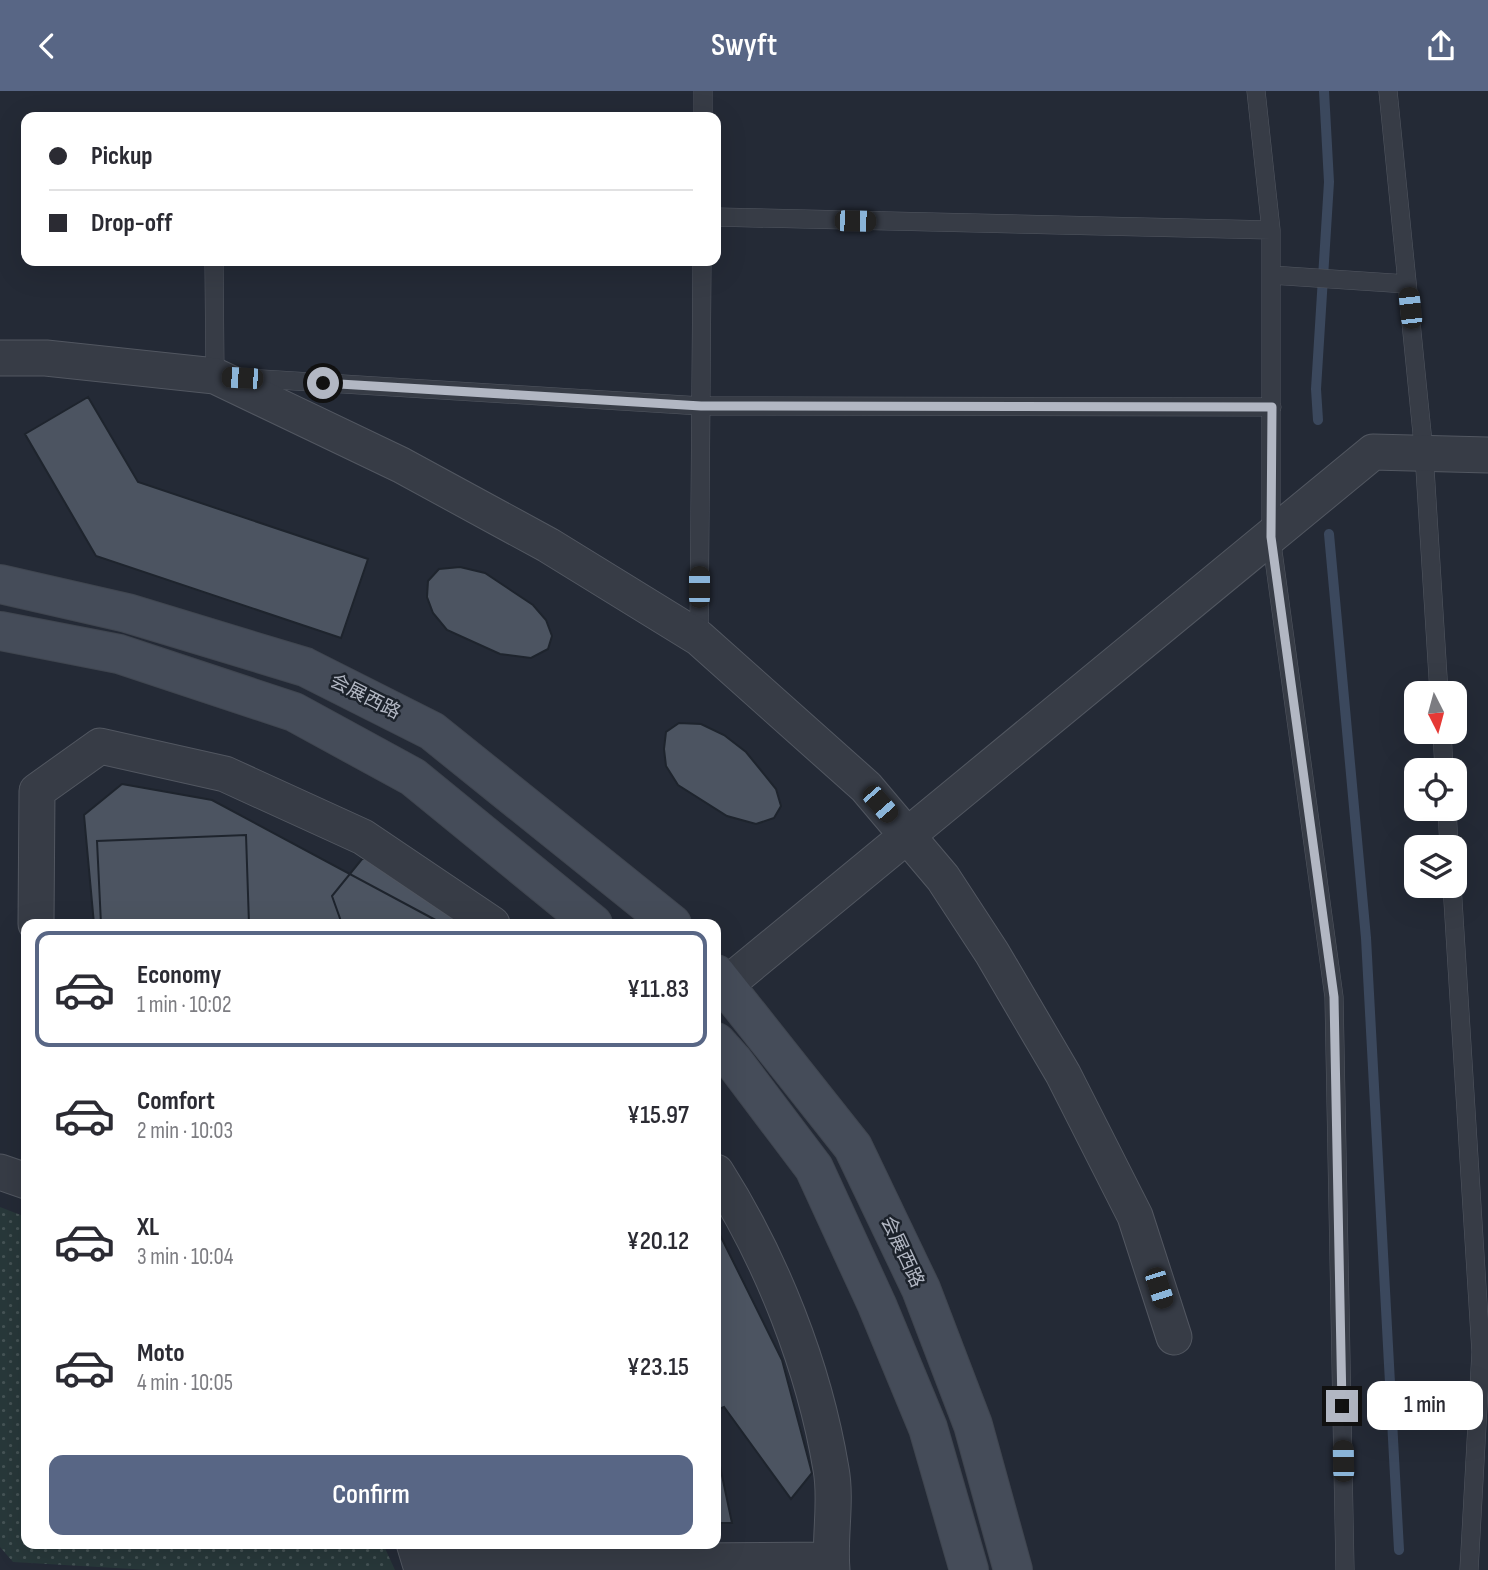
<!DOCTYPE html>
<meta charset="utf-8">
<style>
body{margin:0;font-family:"Sofia Sans Condensed","Noto Sans SC",sans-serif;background:#f7f7f7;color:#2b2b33;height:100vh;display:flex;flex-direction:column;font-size:26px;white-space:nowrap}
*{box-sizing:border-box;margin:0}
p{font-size:23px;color:#7c7c81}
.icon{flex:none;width:38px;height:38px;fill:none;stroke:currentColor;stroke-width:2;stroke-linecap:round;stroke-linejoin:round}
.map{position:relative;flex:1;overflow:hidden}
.drawer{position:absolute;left:21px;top:828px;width:700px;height:630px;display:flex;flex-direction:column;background:#fff;border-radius:14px;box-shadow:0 7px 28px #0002}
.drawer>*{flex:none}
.banner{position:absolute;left:21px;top:21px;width:700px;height:154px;border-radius:14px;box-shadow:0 7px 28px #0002;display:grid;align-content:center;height:154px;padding:0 28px;background:#fff}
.needle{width:46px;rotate:174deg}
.fabs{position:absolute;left:1404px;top:590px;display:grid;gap:14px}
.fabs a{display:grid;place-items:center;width:63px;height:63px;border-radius:14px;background:#fff;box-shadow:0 7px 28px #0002;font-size:35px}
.end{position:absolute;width:32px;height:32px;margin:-16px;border:9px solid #b2b7c3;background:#111;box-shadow:0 0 0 4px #111}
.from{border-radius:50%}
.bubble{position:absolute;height:49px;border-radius:14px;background:#fff;box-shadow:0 7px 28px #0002;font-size:23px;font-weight:600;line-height:49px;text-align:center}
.car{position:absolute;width:21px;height:42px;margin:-21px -10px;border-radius:9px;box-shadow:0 0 5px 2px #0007;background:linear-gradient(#222 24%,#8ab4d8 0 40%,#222 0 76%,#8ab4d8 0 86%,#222 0)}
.banner b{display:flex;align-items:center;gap:24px;height:66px;font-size:26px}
.banner b+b{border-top:2px solid #e1e1e2}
.banner i{width:18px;height:18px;background:#2b2b33}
ul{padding:12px 0 0;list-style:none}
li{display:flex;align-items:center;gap:21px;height:116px;margin:0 14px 10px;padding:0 14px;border:4px solid transparent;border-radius:14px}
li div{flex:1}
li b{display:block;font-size:26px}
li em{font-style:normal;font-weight:600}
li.on{border-color:#586685}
li>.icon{width:63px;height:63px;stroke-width:1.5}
.cta{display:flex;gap:14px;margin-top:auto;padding:14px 28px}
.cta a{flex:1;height:80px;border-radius:14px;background:#586685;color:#fff;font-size:28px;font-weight:600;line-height:80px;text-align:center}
header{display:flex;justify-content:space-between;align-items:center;height:91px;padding:0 28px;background:#586685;color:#fff;font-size:32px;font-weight:600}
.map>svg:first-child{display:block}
</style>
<header><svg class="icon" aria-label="back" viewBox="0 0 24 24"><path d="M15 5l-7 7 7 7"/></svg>Swyft<svg class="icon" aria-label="share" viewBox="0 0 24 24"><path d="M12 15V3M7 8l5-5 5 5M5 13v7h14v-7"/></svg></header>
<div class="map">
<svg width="1488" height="1479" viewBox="0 0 1488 1479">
<defs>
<pattern id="park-dots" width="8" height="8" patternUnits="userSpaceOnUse" patternTransform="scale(1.75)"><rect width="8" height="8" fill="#28383a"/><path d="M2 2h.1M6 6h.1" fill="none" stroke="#455355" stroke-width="1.8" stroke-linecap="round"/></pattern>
</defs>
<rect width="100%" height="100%" fill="#242a36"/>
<path fill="url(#park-dots)" d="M0 1116 26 1126V1452L383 1453 395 1479H149L13 1471 0 1456Z"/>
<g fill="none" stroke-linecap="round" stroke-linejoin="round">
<path stroke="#3b485d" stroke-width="10" d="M1318 329 1316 298 1329 91 1324 0
M1329 443 1366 847 1399 1459"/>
</g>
<path fill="#4c5461" stroke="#1e242d" stroke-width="2" d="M88 306 138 391 368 468 341 547 96 465 25 343Z
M460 476 485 482 533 514 546 529 552 545 548 558 531 567 500 563 447 539 433 522 427 506 428 490 439 478Z
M679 632 701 633 724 644 746 661 776 698 781 715 774 727 756 733 727 725 678 694 666 675 664 658 666 641Z
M122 693 212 709 443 833H94L84 724Z
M246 744 249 833H101L97 750Z
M387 766 492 833H342L332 805 362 768Z
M716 1136 782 1269 812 1382 791 1408 724 1316 716 1319Z
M716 1360 717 1361 732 1432H716Z"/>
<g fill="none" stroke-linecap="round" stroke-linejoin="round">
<g stroke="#525761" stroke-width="19">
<path id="service" d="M1256 0 1271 139V446L1334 906 1345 1479
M1388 0 1424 362 1439 602
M703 26V0
M716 126 1271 139
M214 170 215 285 701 315 1272 316
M1271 184 1407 193
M699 547 702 170
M1442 640 1444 679
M1447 718 1449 756
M1452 794 1481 1261 1469 1479"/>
</g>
<g stroke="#525761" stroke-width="37">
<path id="minor" d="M0 267H46L215 285 401 374 548 454 699 547 866 696 943 787 992 862 1063 983 1135 1125 1174 1246
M36 833 37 700 100 655 225 683 363 746 492 833
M716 902 1373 361 1488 364
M0 1081 26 1090
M716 1081C772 1169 814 1276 831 1378 837 1410 829 1446 832 1479
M414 1452 420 1472 831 1469"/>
</g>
<g stroke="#404650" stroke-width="40">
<path id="secondary" d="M0 493 127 522 305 576 432 640 672 833
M0 540 119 563 294 621 413 686 593 833
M716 883 853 1056 921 1198 973 1334 1013 1479
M716 951 734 971 814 1077 877 1214 928 1337 969 1479"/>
</g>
<use href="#service" stroke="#373c46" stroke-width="18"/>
<use href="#minor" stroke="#373c46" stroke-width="35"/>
<use href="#secondary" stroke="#454c59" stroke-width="38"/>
</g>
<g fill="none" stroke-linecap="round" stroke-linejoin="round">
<path stroke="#b2b7c3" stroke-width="9" d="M323 292 701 315 1272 316 1271 446 1334 906 1342 1315"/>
</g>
<g text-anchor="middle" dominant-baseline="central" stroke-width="5" stroke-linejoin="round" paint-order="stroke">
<g font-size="19" fill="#b2b7c3" stroke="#1c222b">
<text transform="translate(365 606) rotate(27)">会展西路</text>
<text transform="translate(902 1161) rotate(65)">会展西路</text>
</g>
</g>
</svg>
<div class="fabs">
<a><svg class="needle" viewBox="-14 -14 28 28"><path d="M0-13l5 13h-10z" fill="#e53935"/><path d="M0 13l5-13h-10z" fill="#7c7c81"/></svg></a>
<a><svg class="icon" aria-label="locate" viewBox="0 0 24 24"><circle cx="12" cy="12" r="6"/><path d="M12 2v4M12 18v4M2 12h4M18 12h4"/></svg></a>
<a><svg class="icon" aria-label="layers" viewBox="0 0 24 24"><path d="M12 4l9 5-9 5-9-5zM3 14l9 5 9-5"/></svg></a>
</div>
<i class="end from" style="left:323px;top:292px"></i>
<i class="end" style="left:1342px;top:1315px"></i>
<div class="bubble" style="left:1367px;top:1290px;width:116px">1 min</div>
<i class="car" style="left:855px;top:130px;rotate:91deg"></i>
<i class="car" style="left:1410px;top:217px;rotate:354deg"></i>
<i class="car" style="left:242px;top:287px;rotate:273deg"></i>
<i class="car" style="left:699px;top:496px;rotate:0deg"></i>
<i class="car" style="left:880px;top:713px;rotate:139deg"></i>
<i class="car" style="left:1159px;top:1197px;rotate:162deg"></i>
<i class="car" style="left:1343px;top:1370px;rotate:359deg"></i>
<div class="banner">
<b><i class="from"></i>Pickup</b>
<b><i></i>Drop-off</b>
</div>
<section class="drawer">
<ul>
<li class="on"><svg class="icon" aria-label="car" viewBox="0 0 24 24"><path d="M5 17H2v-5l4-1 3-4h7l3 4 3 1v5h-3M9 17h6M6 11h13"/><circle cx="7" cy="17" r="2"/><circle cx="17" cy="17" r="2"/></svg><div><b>Economy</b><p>1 min · 10:02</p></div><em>¥11.83</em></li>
<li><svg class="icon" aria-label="car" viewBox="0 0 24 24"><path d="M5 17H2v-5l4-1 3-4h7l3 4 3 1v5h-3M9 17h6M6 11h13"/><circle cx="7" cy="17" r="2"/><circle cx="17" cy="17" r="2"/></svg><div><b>Comfort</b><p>2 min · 10:03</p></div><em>¥15.97</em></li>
<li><svg class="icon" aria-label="car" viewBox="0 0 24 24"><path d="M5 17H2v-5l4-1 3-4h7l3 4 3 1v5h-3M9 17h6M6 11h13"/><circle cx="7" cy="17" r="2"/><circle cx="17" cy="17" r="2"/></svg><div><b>XL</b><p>3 min · 10:04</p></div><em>¥20.12</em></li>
<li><svg class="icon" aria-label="car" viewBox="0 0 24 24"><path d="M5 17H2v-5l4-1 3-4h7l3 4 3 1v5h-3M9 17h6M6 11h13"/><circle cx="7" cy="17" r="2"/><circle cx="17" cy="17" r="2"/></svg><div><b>Moto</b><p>4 min · 10:05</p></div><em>¥23.15</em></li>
</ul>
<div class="cta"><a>Confirm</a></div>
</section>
</div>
